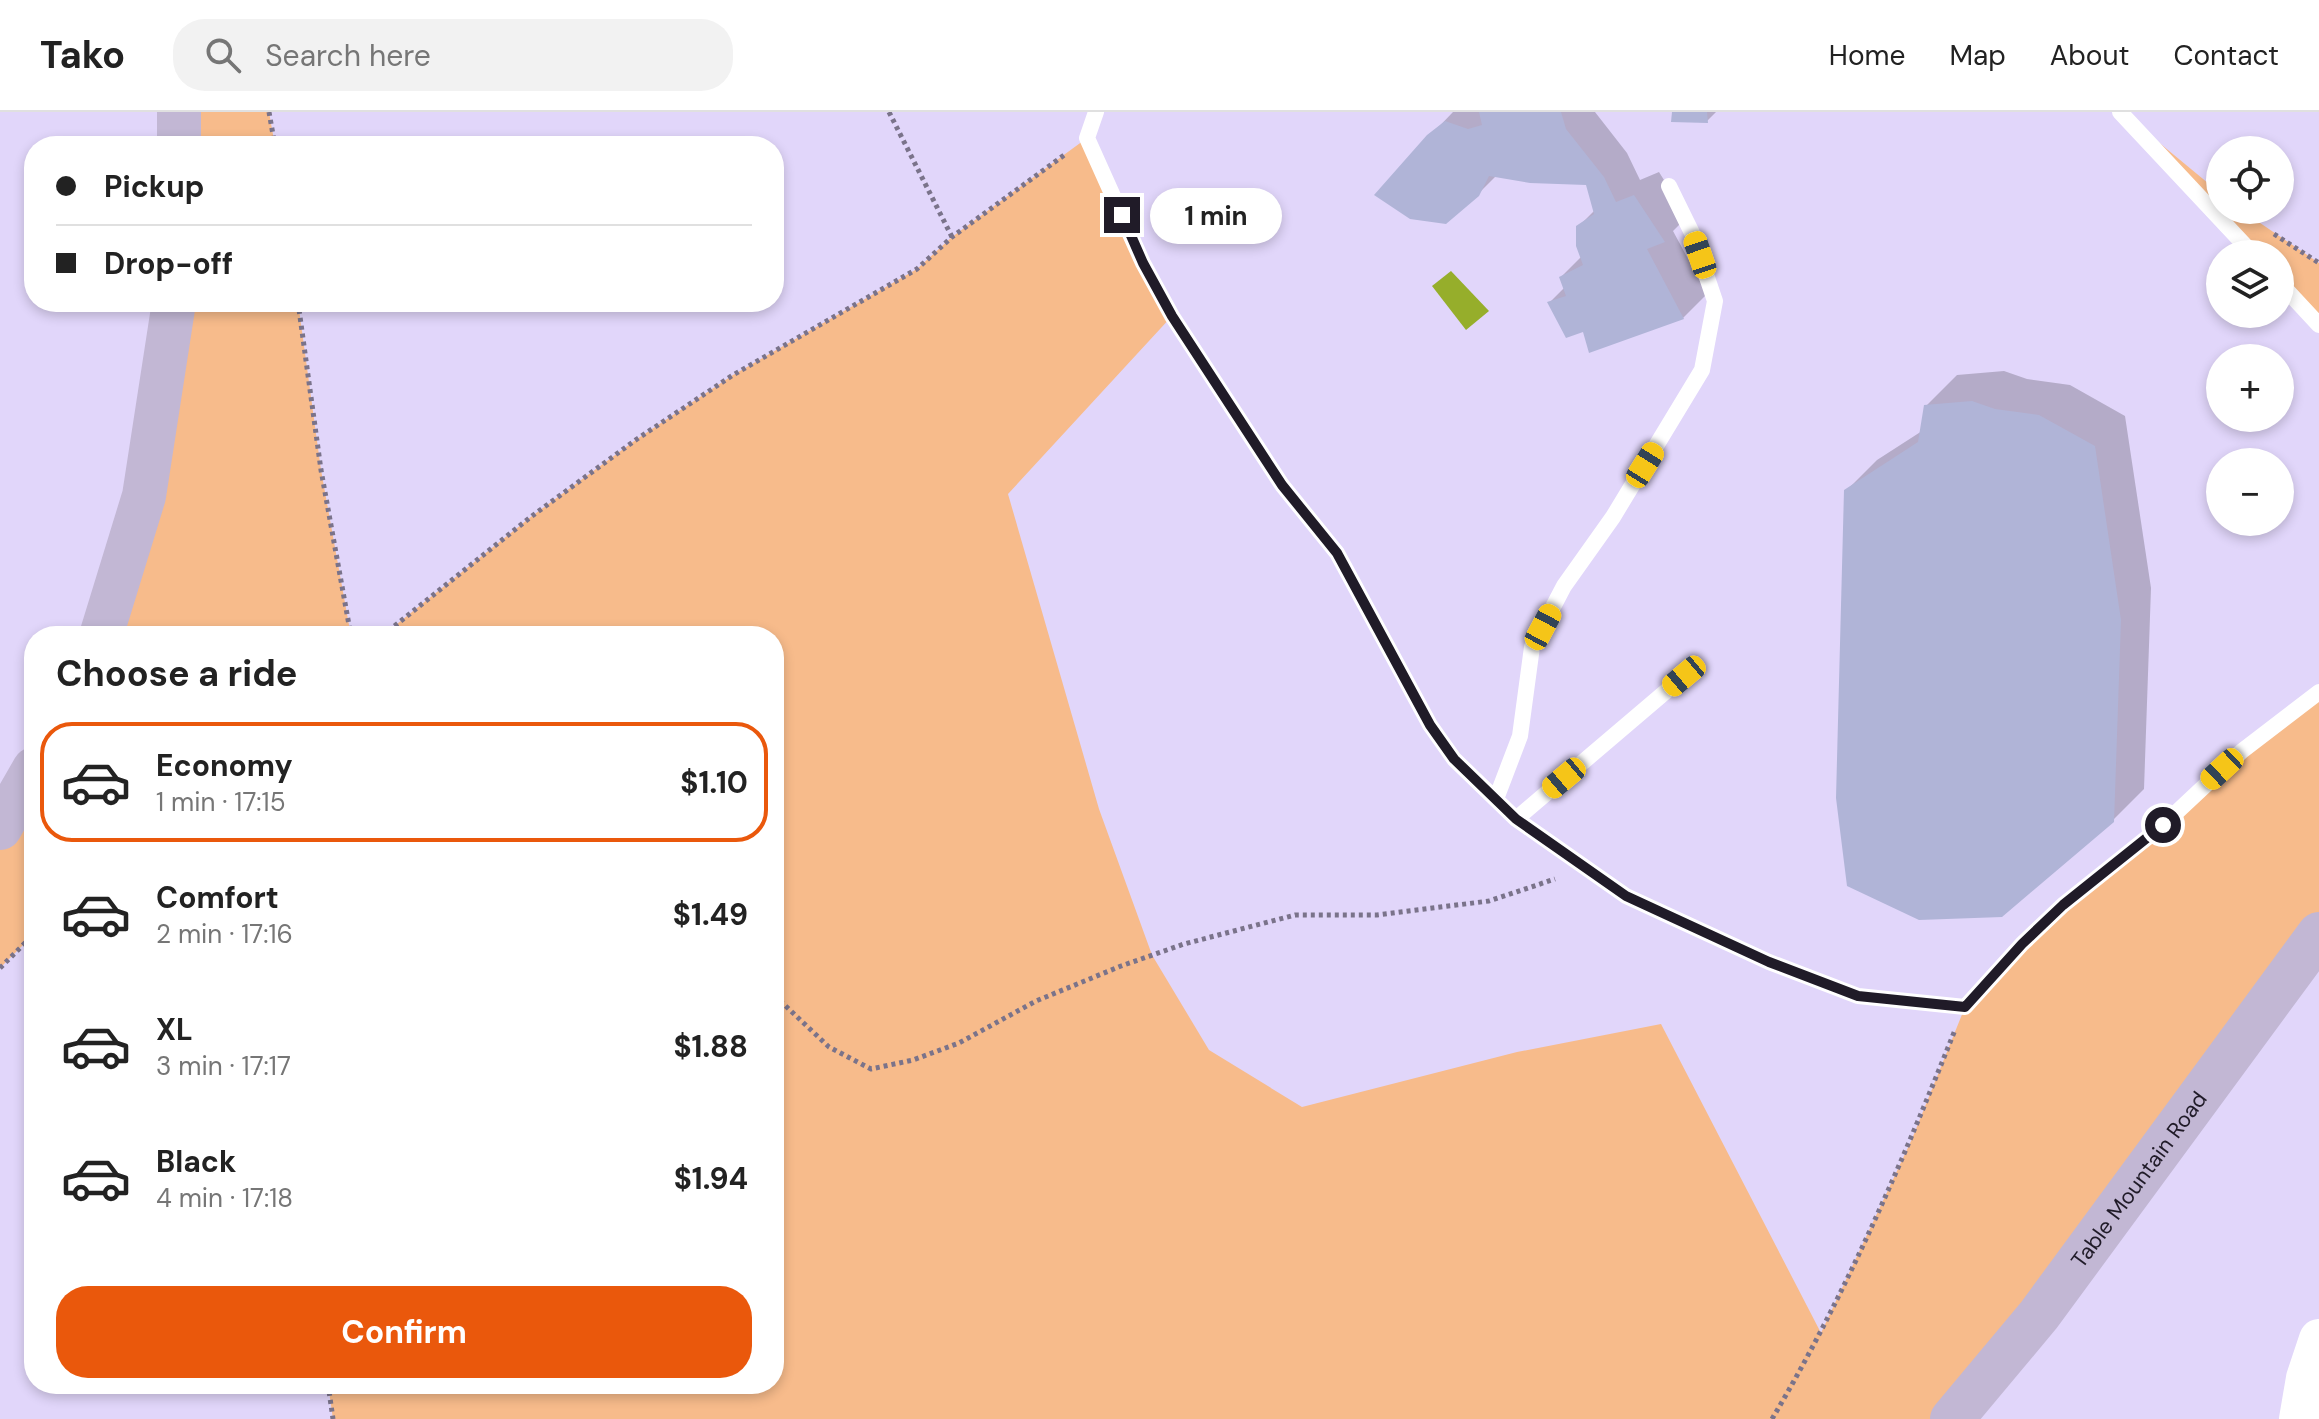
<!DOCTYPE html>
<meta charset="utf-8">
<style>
body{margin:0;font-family:"DM Sans",sans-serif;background:#f2f2f2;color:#222;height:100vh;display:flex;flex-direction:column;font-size:30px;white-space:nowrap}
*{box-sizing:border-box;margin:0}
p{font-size:26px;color:#767676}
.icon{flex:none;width:44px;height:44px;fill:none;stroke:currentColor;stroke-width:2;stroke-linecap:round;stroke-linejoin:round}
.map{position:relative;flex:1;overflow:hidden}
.side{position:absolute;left:24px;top:514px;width:760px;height:768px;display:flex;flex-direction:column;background:#fff;border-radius:32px;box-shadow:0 4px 12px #0003}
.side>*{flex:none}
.guide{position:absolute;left:24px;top:24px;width:760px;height:176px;border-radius:32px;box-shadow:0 4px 12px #0003;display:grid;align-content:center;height:176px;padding:0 32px;background:#fff}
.controls{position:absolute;left:2206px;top:24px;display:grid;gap:16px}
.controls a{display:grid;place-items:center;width:88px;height:88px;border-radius:50%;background:#fff;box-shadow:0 4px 12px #0003;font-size:40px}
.end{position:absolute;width:36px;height:36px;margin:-18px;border:10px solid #201b28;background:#fff;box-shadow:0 0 0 4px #fff}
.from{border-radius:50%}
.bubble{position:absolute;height:56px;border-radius:28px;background:#fff;box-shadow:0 4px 12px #0003;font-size:26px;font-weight:700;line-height:56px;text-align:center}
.car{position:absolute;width:24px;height:48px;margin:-24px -12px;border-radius:10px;box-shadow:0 0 6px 2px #0007;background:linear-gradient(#f5c518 24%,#345 0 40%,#f5c518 0 76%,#345 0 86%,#f5c518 0)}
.guide b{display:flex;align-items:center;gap:28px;height:76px;font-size:30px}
.guide b+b{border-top:2px solid #e0e0e0}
.guide i{width:20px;height:20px;background:#222}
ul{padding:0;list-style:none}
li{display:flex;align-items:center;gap:24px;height:120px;margin:0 16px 12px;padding:0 16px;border:4px solid transparent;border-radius:32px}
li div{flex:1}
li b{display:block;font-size:30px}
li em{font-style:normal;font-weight:700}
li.current{border-color:#ea580c}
li>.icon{width:72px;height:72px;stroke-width:1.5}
h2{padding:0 32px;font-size:36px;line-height:96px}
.action{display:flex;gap:16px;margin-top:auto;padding:16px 32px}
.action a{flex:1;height:92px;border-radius:32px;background:#ea580c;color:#fff;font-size:32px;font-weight:700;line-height:92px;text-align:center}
header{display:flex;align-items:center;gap:48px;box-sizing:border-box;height:112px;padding:0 40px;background:#fff;border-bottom:2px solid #e0e0e0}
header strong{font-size:38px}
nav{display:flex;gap:44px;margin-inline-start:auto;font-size:28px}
.search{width:560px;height:72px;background:#f2f2f2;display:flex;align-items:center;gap:20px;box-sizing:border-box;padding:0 28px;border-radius:32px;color:#767676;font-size:30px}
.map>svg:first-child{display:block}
</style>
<header>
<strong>Tako</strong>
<div class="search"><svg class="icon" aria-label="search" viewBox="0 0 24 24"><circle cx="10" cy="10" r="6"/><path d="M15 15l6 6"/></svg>Search here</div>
<nav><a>Home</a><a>Map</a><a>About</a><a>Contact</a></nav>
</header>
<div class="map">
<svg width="2319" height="1307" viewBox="0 0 2319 1307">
<rect width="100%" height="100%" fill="#e1d6fa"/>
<path fill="#f7bb8b" d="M179 0H269L275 34H179Z
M2122 0 2220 81V98H2241L2319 151V213L2280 171V142H2253Z
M1087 26 1172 204 1008 382 1099 697 1152 843 1209 938 1302 995 1517 940 1661 912 1821 1221 1912 1027 1965 895 2022 832 2319 580V822L1952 1307H333L328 1272H774V524H382L532 404 637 327 733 263 917 157 952 125Z
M174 190H298L321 358 351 524H101Z
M34 657V822L0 856V716Z"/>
<path fill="#96ae2b" d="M1451 159 1489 199 1466 218 1432 174Z"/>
<path fill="#0003" d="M1453 0H1595L1627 41 1640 68 1659 60 1687 105 1673 119 1707 182 1683 206 1585 218 1550 190 1565 175 1561 165 1582 144 1578 115 1595 98 1588 71 1497 63 1478 82 1429 25Z
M1674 0H1716L1707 9Z
M2004 259 2027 267 2070 273 2125 304 2151 476 2144 677 2112 709 1846 379 1877 348 1922 319 1926 294 1957 263Z"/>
<path fill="#b0b4d7" d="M1479 0H1561L1566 17 1604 65 1616 90 1634 83 1665 130 1647 137 1684 207 1589 241 1583 220 1566 226 1547 190 1566 184 1559 165 1583 153 1576 134V114L1594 102 1586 73 1530 71 1489 64 1479 84 1446 112 1410 107 1374 83 1427 23 1445 9 1468 17 1482 13Z
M1672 0H1707L1708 11 1671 10Z
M1972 289 1995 297 2039 303 2095 334 2121 508 2114 710 2002 805 1919 808 1847 774 1836 686 1844 378 1918 330 1924 293Z"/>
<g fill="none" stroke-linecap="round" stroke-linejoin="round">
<path stroke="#7a738a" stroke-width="5" stroke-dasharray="4 4" stroke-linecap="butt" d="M269 0 275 34
M889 0 952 125
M2274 122 2319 151
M298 190 321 358 351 524
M382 524 532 404 637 327 733 263 917 157 952 125 1067 41
M0 856 34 822
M774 883 829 935 871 957 913 948 959 931 1036 889 1121 854 1184 832 1295 803H1377L1489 789 1555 767
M328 1272 333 1307
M1772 1307C1845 1184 1902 1051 1955 918"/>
<path stroke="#fff" stroke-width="16" d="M1096 0 1087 26 1143 151 1172 204 1282 373 1337 441 1430 613 1454 647 1516 707 1626 784 1769 850 1858 884 1965 895 2022 832 2063 793 2163 713 2242 639 2319 580
M2120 0 2253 142
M2280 171 2319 213
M1496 687 1520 624 1532 535 1564 474 1613 405 1702 258 1715 189 1692 121 1669 74
M1516 707 1684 564"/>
<path stroke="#fff" stroke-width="40" d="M2299 1307 2306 1266 2319 1227"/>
<g stroke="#c2b7d4" stroke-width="44">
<path d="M179 0V34"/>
<path d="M101 524 144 384 174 190"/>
<path d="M0 716 34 657"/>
<path id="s1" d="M1952 1307 2039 1203 2319 822"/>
</g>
</g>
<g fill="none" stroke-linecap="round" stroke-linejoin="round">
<path stroke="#201b28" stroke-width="10" d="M1122 103 1143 151 1172 204 1282 373 1337 441 1430 613 1454 647 1516 707 1626 784 1769 850 1858 884 1965 895 2022 832 2063 793 2163 713"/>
</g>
<g text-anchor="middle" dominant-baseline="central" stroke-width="6" stroke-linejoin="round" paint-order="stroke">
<g font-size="22" fill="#201b28" stroke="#fefefe">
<text stroke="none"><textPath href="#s1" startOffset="304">Table Mountain Road</textPath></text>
</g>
</g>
</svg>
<div class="controls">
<a><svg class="icon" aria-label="locate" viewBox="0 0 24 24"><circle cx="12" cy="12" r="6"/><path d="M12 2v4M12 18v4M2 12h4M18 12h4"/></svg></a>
<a><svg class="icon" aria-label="layers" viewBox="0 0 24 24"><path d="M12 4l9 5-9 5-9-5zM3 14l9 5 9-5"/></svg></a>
<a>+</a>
<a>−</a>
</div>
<i class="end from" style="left:2163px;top:713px"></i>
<i class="end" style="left:1122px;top:103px"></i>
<div class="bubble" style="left:1150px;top:76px;width:132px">1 min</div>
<i class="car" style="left:1700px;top:143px;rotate:341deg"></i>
<i class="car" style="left:1645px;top:353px;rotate:32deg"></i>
<i class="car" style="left:1543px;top:515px;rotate:28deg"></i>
<i class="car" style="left:1684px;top:564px;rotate:230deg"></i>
<i class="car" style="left:2222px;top:657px;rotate:227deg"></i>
<i class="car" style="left:1564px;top:666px;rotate:230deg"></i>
<div class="guide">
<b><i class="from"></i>Pickup</b>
<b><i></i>Drop-off</b>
</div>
<section class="side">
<h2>Choose a ride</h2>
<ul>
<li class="current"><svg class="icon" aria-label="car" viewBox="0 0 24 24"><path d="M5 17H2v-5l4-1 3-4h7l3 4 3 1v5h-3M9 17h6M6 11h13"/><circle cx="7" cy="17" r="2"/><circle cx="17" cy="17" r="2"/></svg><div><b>Economy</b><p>1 min · 17:15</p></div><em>$1.10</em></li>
<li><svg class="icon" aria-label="car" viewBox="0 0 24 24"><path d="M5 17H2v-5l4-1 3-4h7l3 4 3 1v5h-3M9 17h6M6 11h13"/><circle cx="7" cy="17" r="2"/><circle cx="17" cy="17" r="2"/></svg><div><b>Comfort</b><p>2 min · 17:16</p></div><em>$1.49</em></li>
<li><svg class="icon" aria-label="car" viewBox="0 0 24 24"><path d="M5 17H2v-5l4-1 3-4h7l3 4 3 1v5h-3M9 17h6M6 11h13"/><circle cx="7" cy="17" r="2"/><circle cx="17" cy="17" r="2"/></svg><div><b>XL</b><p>3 min · 17:17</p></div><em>$1.88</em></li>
<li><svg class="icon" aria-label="car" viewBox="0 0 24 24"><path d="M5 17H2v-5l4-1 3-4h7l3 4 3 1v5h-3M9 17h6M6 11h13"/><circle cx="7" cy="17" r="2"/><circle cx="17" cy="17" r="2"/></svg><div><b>Black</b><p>4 min · 17:18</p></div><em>$1.94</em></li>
</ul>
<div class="action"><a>Confirm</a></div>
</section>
</div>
